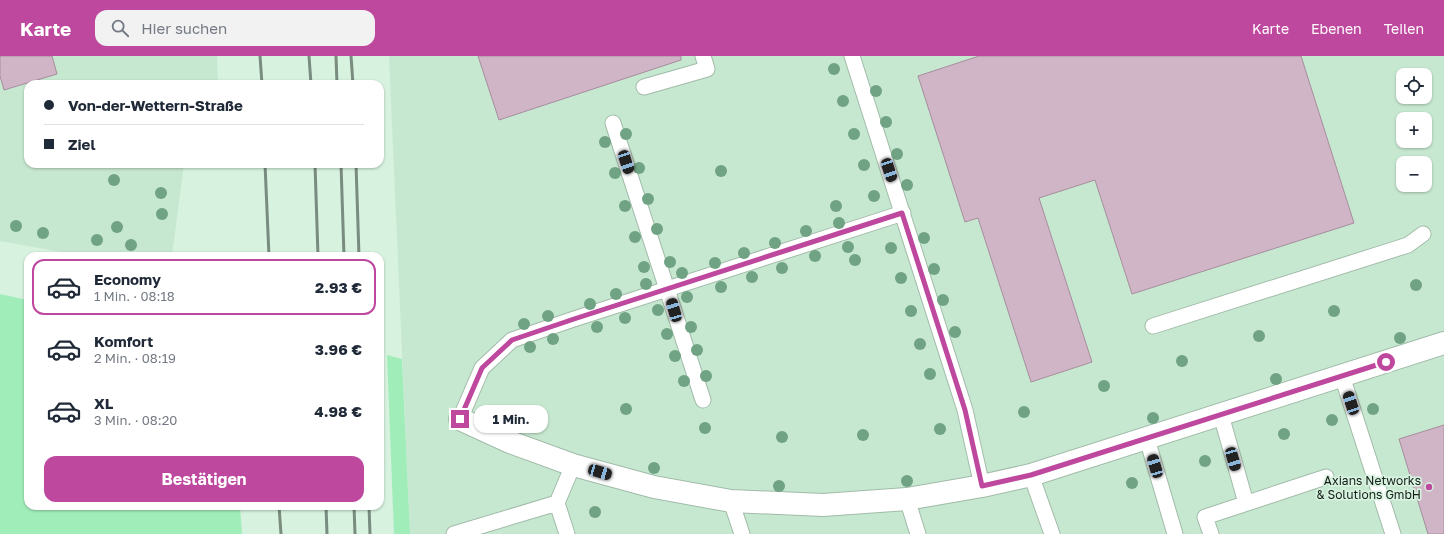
<!DOCTYPE html>
<html lang="de">
<meta charset="utf-8">
<style>
body{margin:0;font-family:"Golos Text",sans-serif;background:#f2f2f3;color:#1f2937;height:100vh;display:flex;flex-direction:column;font-size:15px;white-space:nowrap}
*{box-sizing:border-box;margin:0}
p{font-size:13px;color:#747a83}
.icon{flex:none;width:22px;height:22px;fill:none;stroke:currentColor;stroke-width:2;stroke-linecap:round;stroke-linejoin:round}
.map{position:relative;flex:1;overflow:hidden}
.drawer{position:absolute;left:24px;top:196px;width:360px;height:258px;display:flex;flex-direction:column;background:#fff;border-radius:12px;box-shadow:0 1px 3px #0004}
.drawer>*{flex:none}
.hud{position:absolute;left:24px;top:24px;width:360px;height:88px;border-radius:12px;box-shadow:0 1px 3px #0004;display:grid;align-content:center;height:88px;padding:0 20px;background:#fff}
.fabs{position:absolute;left:1396px;top:12px;display:grid;gap:8px}
.fabs a{display:grid;place-items:center;width:36px;height:36px;border-radius:8px;background:#fff;box-shadow:0 1px 3px #0004;font-size:20px}
.end{position:absolute;width:18px;height:18px;margin:-9px;border:5px solid #bf489f;background:#fff;box-shadow:0 0 0 2px #fff}
.from{border-radius:50%}
.bubble{position:absolute;height:28px;border-radius:12px;background:#fff;box-shadow:0 1px 3px #0004;font-size:13px;font-weight:700;line-height:28px;text-align:center}
.car{position:absolute;width:12px;height:24px;margin:-12px -6px;border-radius:5px;box-shadow:0 0 3px 1px #0007;background:linear-gradient(#222 24%,#8ab4d8 0 40%,#222 0 76%,#8ab4d8 0 86%,#222 0)}
.hud b{display:flex;align-items:center;gap:14px;height:38px;font-size:15px}
.hud b+b{border-top:1px solid #e0e1e3}
.hud i{width:10px;height:10px;background:#1f2937}
ul{padding:7px 0 0;list-style:none}
li{display:flex;align-items:center;gap:12px;height:56px;margin:0 8px 6px;padding:0 12px;border:2px solid transparent;border-radius:12px}
li div{flex:1}
li b{display:block;font-size:15px}
li em{font-style:normal;font-weight:700}
li.selected{border-color:#bf489f}
li>.icon{width:36px;height:36px;stroke-width:1.5}
.button{display:flex;gap:8px;margin-top:auto;padding:8px 20px}
.button a{flex:1;height:46px;border-radius:12px;background:#bf489f;color:#fff;font-size:16px;font-weight:700;line-height:46px;text-align:center}
header{display:flex;align-items:center;gap:24px;box-sizing:border-box;height:56px;padding:0 20px;background:#bf489f;color:#fff}
header strong{font-size:19px}
nav{display:flex;gap:22px;margin-inline-start:auto;font-size:14px}
.search{width:280px;height:36px;background:#f2f2f3;display:flex;align-items:center;gap:10px;box-sizing:border-box;padding:0 14px;border-radius:12px;color:#747a83;font-size:15px}
.map>svg:first-child{display:block}
</style>
<header>
<strong>Karte</strong>
<div class="search"><svg class="icon" aria-label="search" viewBox="0 0 24 24"><circle cx="10" cy="10" r="6"/><path d="M15 15l6 6"/></svg>Hier suchen</div>
<nav><a>Karte</a><a>Ebenen</a><a>Teilen</a></nav>
</header>
<div class="map">
<svg width="1444" height="478" viewBox="0 0 1444 478">
<rect width="100%" height="100%" fill="#d7f2df"/>
<path fill="#c7e8d0" fill-rule="evenodd" d="M0 0H217L218 28H28V108H184L172 200H83L0 185Z
M389 0H1444V478H410ZM1403 19H1425V41H1403ZM1403 63H1425V85H1403ZM1403 107H1425V129H1403Z"/>
<path fill="#a1edba" d="M0 238 28 244V450H240L242 478H0Z
M387 299 402 303 410 478H394Z"/>
<path fill="#d0b5c6" stroke="#a68d9d" d="M0 0H52L57 18 4 34 0 20Z
M478 0H681V4L499 64Z
M979 0H1301L1354 167 1132 238 1095 124 1039 142 1092 306 1031 326 978 162 965 166 918 20Z
M1444 369V478H1428L1399 383Z"/>
<g fill="none" stroke-linecap="round" stroke-linejoin="round">
<g stroke="#a1bba9" stroke-width="17">
<path id="lane" d="M852 0 965 354 982 430
M644 31 707 13 703 0
M613 67 703 344
M1153 270 1408 189 1423 178
M1342 320 1393 478
M1221 359 1246 447
M460 363 482 312 512 284 574 263 903 157
M1147 383 1175 478
M1031 419 1052 478
M907 443 918 478
M731 445 742 478
M454 478 557 447
M567 478 557 447 573 409
M1211 478 1205 461 1326 421"/>
</g>
<g stroke="#a1bba9" stroke-width="24">
<path id="street" d="M460 363 510 386 573 409 654 431 731 445 823 449 907 443 982 430 1031 419 1444 287"/>
</g>
<use href="#lane" stroke="#fff" stroke-width="15"/>
<use href="#street" stroke="#fff" stroke-width="22"/>
<path stroke="#798c7f" stroke-width="3" d="M260 0 262 28
M309 0 311 28
M336 0 337 28
M351 0 353 28
M265 108 269 200
M315 108 318 200
M341 108 344 200
M356 108 359 200
M279 450 281 478
M326 450 327 478
M354 450 355 478
M369 450 370 478"/>
</g>
<g fill="#70a284">
<circle cx="834" cy="13" r="6"/>
<circle cx="876" cy="35" r="6"/>
<circle cx="843" cy="45" r="6"/>
<circle cx="886" cy="66" r="6"/>
<circle cx="626" cy="78" r="6"/>
<circle cx="854" cy="78" r="6"/>
<circle cx="605" cy="86" r="6"/>
<circle cx="897" cy="98" r="6"/>
<circle cx="864" cy="109" r="6"/>
<circle cx="639" cy="112" r="6"/>
<circle cx="721" cy="115" r="6"/>
<circle cx="615" cy="117" r="6"/>
<circle cx="114" cy="124" r="6"/>
<circle cx="907" cy="129" r="6"/>
<circle cx="161" cy="137" r="6"/>
<circle cx="874" cy="140" r="6"/>
<circle cx="648" cy="143" r="6"/>
<circle cx="625" cy="150" r="6"/>
<circle cx="836" cy="150" r="6"/>
<circle cx="162" cy="158" r="6"/>
<circle cx="839" cy="167" r="6"/>
<circle cx="16" cy="170" r="6"/>
<circle cx="117" cy="171" r="6"/>
<circle cx="657" cy="173" r="6"/>
<circle cx="806" cy="175" r="6"/>
<circle cx="43" cy="177" r="6"/>
<circle cx="635" cy="181" r="6"/>
<circle cx="924" cy="182" r="6"/>
<circle cx="97" cy="184" r="6"/>
<circle cx="775" cy="187" r="6"/>
<circle cx="131" cy="189" r="6"/>
<circle cx="848" cy="191" r="6"/>
<circle cx="891" cy="192" r="6"/>
<circle cx="744" cy="197" r="6"/>
<circle cx="815" cy="200" r="6"/>
<circle cx="855" cy="204" r="6"/>
<circle cx="670" cy="206" r="6"/>
<circle cx="715" cy="207" r="6"/>
<circle cx="644" cy="211" r="6"/>
<circle cx="782" cy="212" r="6"/>
<circle cx="934" cy="213" r="6"/>
<circle cx="682" cy="217" r="6"/>
<circle cx="752" cy="221" r="6"/>
<circle cx="901" cy="222" r="6"/>
<circle cx="646" cy="228" r="6"/>
<circle cx="1416" cy="229" r="6"/>
<circle cx="721" cy="231" r="6"/>
<circle cx="616" cy="238" r="6"/>
<circle cx="687" cy="241" r="6"/>
<circle cx="943" cy="244" r="6"/>
<circle cx="590" cy="248" r="6"/>
<circle cx="658" cy="254" r="6"/>
<circle cx="911" cy="255" r="6"/>
<circle cx="1334" cy="255" r="6"/>
<circle cx="548" cy="260" r="6"/>
<circle cx="625" cy="262" r="6"/>
<circle cx="524" cy="268" r="6"/>
<circle cx="597" cy="271" r="6"/>
<circle cx="691" cy="271" r="6"/>
<circle cx="955" cy="276" r="6"/>
<circle cx="667" cy="278" r="6"/>
<circle cx="1259" cy="280" r="6"/>
<circle cx="1400" cy="282" r="6"/>
<circle cx="553" cy="283" r="6"/>
<circle cx="920" cy="288" r="6"/>
<circle cx="530" cy="291" r="6"/>
<circle cx="697" cy="294" r="6"/>
<circle cx="675" cy="300" r="6"/>
<circle cx="1182" cy="305" r="6"/>
<circle cx="930" cy="318" r="6"/>
<circle cx="706" cy="320" r="6"/>
<circle cx="1276" cy="323" r="6"/>
<circle cx="684" cy="325" r="6"/>
<circle cx="1104" cy="330" r="6"/>
<circle cx="626" cy="353" r="6"/>
<circle cx="1373" cy="353" r="6"/>
<circle cx="1024" cy="356" r="6"/>
<circle cx="1153" cy="362" r="6"/>
<circle cx="1332" cy="364" r="6"/>
<circle cx="526" cy="367" r="6"/>
<circle cx="705" cy="372" r="6"/>
<circle cx="940" cy="373" r="6"/>
<circle cx="1284" cy="378" r="6"/>
<circle cx="863" cy="379" r="6"/>
<circle cx="782" cy="381" r="6"/>
<circle cx="1205" cy="405" r="6"/>
<circle cx="654" cy="412" r="6"/>
<circle cx="907" cy="425" r="6"/>
<circle cx="1132" cy="427" r="6"/>
<circle cx="779" cy="430" r="6"/>
<circle cx="595" cy="456" r="6"/>
</g>
<g fill="none" stroke-linecap="round" stroke-linejoin="round">
<path stroke="#bf489f" stroke-width="5" d="M460 363 482 312 512 284 574 263 902 157 965 354 982 430 1031 419 1386 306"/>
</g>
<circle fill="#bf489f" stroke="#d7f2df" stroke-width="1.5" cx="1429" cy="431" r="4"/>
<g text-anchor="middle" dominant-baseline="central" stroke-width="3.5" stroke-linejoin="round" paint-order="stroke">
<g font-size="12" fill="#141e17" stroke="#d7f2df" text-anchor="end">
<text x="1421" y="424">Axians Networks<tspan x="1421" dy="14">&amp; Solutions GmbH</tspan></text>
</g>
</g>
</svg>
<div class="fabs">
<a><svg class="icon" aria-label="locate" viewBox="0 0 24 24"><circle cx="12" cy="12" r="6"/><path d="M12 2v4M12 18v4M2 12h4M18 12h4"/></svg></a>
<a>+</a>
<a>−</a>
</div>
<i class="end from" style="left:1386px;top:306px"></i>
<i class="end" style="left:460px;top:363px"></i>
<div class="bubble" style="left:474px;top:349px;width:74px">1 Min.</div>
<i class="car" style="left:626px;top:106px;rotate:162deg"></i>
<i class="car" style="left:889px;top:114px;rotate:162deg"></i>
<i class="car" style="left:674px;top:254px;rotate:344deg"></i>
<i class="car" style="left:1351px;top:347px;rotate:342deg"></i>
<i class="car" style="left:1233px;top:403px;rotate:164deg"></i>
<i class="car" style="left:1155px;top:410px;rotate:344deg"></i>
<i class="car" style="left:600px;top:416px;rotate:106deg"></i>
<div class="hud">
<b><i class="from"></i>Von-der-Wettern-Straße</b>
<b><i></i>Ziel</b>
</div>
<section class="drawer">
<ul>
<li class="selected"><svg class="icon" aria-label="car" viewBox="0 0 24 24"><path d="M5 17H2v-5l4-1 3-4h7l3 4 3 1v5h-3M9 17h6M6 11h13"/><circle cx="7" cy="17" r="2"/><circle cx="17" cy="17" r="2"/></svg><div><b>Economy</b><p>1 Min. · 08:18</p></div><em>2.93 €</em></li>
<li><svg class="icon" aria-label="car" viewBox="0 0 24 24"><path d="M5 17H2v-5l4-1 3-4h7l3 4 3 1v5h-3M9 17h6M6 11h13"/><circle cx="7" cy="17" r="2"/><circle cx="17" cy="17" r="2"/></svg><div><b>Komfort</b><p>2 Min. · 08:19</p></div><em>3.96 €</em></li>
<li><svg class="icon" aria-label="car" viewBox="0 0 24 24"><path d="M5 17H2v-5l4-1 3-4h7l3 4 3 1v5h-3M9 17h6M6 11h13"/><circle cx="7" cy="17" r="2"/><circle cx="17" cy="17" r="2"/></svg><div><b>XL</b><p>3 Min. · 08:20</p></div><em>4.98 €</em></li>
</ul>
<div class="button"><a>Bestätigen</a></div>
</section>
</div>
